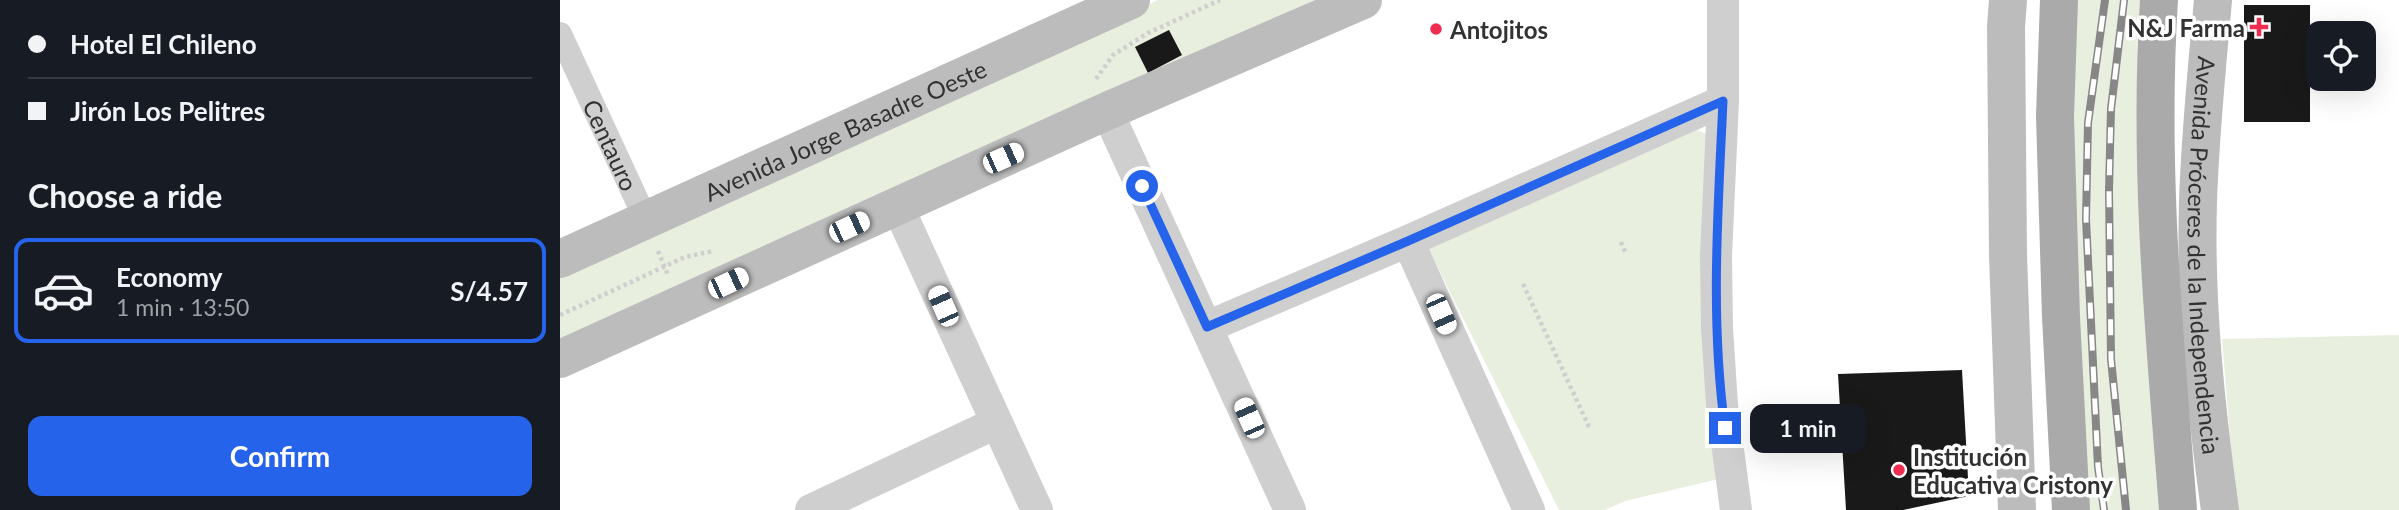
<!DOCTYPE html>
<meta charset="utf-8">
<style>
body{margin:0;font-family:Lato,sans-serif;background:#20242c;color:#f1f3f6;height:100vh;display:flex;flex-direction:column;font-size:26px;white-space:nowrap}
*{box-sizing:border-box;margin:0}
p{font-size:23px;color:#9ea1a6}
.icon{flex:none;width:38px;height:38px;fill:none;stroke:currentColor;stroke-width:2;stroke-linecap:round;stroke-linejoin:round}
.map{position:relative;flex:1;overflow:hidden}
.sheet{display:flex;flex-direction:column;background:#171b24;width:560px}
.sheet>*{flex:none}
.top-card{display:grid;align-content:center;height:154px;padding:0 28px;background:#171b24}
.controls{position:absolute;left:1746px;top:21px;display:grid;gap:14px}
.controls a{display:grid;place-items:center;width:70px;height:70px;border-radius:14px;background:#171b24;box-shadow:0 7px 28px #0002;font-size:35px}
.end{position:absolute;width:32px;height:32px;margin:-16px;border:9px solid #2563eb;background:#fff;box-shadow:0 0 0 4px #fff}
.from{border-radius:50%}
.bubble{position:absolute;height:49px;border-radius:14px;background:#171b24;box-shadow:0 7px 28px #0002;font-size:23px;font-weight:700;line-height:49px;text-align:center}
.car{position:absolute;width:21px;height:42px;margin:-21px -10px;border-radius:9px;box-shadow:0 0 5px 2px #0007;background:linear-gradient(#fff 24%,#345 0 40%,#fff 0 76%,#345 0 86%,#fff 0)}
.top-card b{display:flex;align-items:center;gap:24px;height:66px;font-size:26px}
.top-card b+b{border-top:2px solid #363941}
.top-card i{width:18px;height:18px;background:#f1f3f6}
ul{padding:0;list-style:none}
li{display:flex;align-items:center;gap:21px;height:105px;margin:0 14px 10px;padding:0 14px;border:4px solid transparent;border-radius:14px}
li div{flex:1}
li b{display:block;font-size:26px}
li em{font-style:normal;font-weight:700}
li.active{border-color:#2563eb}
li>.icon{width:63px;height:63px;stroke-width:1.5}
h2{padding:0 28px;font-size:32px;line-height:84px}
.cta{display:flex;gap:14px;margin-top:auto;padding:14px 28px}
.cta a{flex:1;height:80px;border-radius:14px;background:#2563eb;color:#fff;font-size:28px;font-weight:700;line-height:80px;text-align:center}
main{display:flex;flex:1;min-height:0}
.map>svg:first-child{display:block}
</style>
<main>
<section class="sheet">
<div class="top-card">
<b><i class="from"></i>Hotel El Chileno</b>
<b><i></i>Jirón Los Pelitres</b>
</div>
<h2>Choose a ride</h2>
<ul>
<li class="active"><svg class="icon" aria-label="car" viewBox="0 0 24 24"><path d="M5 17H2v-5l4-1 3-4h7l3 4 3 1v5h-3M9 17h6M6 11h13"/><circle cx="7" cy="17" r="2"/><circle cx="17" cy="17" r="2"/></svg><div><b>Economy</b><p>1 min · 13:50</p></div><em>S/4.57</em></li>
</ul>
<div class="cta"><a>Confirm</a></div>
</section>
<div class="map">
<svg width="1839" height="510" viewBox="0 0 1839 510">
<rect width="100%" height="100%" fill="#fff"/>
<path fill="#e9efdf" d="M598 0H755L0 346V272Z
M1513 0H1580L1577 46 1578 108 1600 510H1527L1511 139Z
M1125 125 1149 135 1163 478 1065 501 1045 510H999L866 244Z
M1839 335V510H1676L1662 339Z"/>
<path fill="#191919" d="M1684 5H1750V122H1684Z
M609 30 622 55 588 73 575 47Z
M1402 370 1409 496 1343 510H1286L1278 374Z"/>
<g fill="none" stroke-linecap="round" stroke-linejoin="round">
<path stroke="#cfcfcf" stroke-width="4.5" stroke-dasharray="3.5 3.5" stroke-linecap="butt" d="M536 79 553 55 588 33 660 0
M1061 242 1066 254
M98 251 108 275
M963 284 1030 429
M0 315 125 257 153 251"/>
<path stroke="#cfcfcf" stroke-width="24" id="s1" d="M0 34 86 220"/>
<path stroke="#cfcfcf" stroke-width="32" d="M1163 0V101L1156 256 1157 328 1162 405 1176 510
M547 111 730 510
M337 205 477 510
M848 241 969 510
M647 327 848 241 1163 101
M251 510 436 423"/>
<g stroke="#bcbcbc" stroke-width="38">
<path d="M1448 0 1446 27 1448 255 1457 510"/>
<path id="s2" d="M1653 0C1647 67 1640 135 1638 202 1635 304 1646 409 1660 510"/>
<path id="s3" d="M0 259 571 0"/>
<path d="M0 359 547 111 803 0"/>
</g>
<path stroke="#aaa" stroke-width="38" d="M1499 0 1495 116 1501 317 1511 510
M1599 0C1588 170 1605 341 1618 510"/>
<g stroke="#878787" stroke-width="8">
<path id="rail" d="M1564 0 1551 109 1549 190 1551 359 1566 510
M1544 510 1538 467 1526 219 1528 123 1545 0"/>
</g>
<use href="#rail" stroke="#fff" stroke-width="5" stroke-dasharray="16" stroke-linecap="butt"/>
</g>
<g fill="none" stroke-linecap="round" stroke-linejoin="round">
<path stroke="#2563eb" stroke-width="9" d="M582 186 647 327 848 241 1163 101C1158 210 1150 319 1165 428"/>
</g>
<g fill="#ef2d50" stroke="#fff" stroke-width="2.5">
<path d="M1695.5 16.5h7v7h7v7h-7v7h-7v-7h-7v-7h7z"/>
<circle cx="876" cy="29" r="7"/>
<circle cx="1339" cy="470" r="7"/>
</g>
<g text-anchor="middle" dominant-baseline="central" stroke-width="7" stroke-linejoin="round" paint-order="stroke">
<g font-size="24" font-weight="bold" fill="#323232" stroke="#fff" text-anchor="start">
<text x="1685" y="27" text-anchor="end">N&amp;J Farma</text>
<text x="890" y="29">Antojitos</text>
<text x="1353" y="456">Institución<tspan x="1353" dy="28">Educativa Cristony</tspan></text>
</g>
<g font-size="24" fill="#323232" stroke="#fff">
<text stroke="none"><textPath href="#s3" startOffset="313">Avenida Jorge Basadre Oeste</textPath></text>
<text stroke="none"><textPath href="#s1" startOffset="122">Centauro</textPath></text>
<text stroke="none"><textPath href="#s2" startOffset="256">Avenida Próceres de la Independencia</textPath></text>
</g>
</g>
</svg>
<div class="controls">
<a><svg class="icon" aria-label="locate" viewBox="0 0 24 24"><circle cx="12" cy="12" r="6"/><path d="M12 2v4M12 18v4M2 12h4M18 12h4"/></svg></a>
</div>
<i class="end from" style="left:582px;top:186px"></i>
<i class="end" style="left:1165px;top:428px"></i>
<div class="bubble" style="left:1190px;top:404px;width:116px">1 min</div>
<i class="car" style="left:443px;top:158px;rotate:66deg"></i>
<i class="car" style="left:289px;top:227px;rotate:65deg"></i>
<i class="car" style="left:168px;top:283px;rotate:65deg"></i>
<i class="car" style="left:383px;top:306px;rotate:336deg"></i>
<i class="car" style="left:881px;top:314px;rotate:156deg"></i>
<i class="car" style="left:689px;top:418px;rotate:336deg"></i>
</div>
</main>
